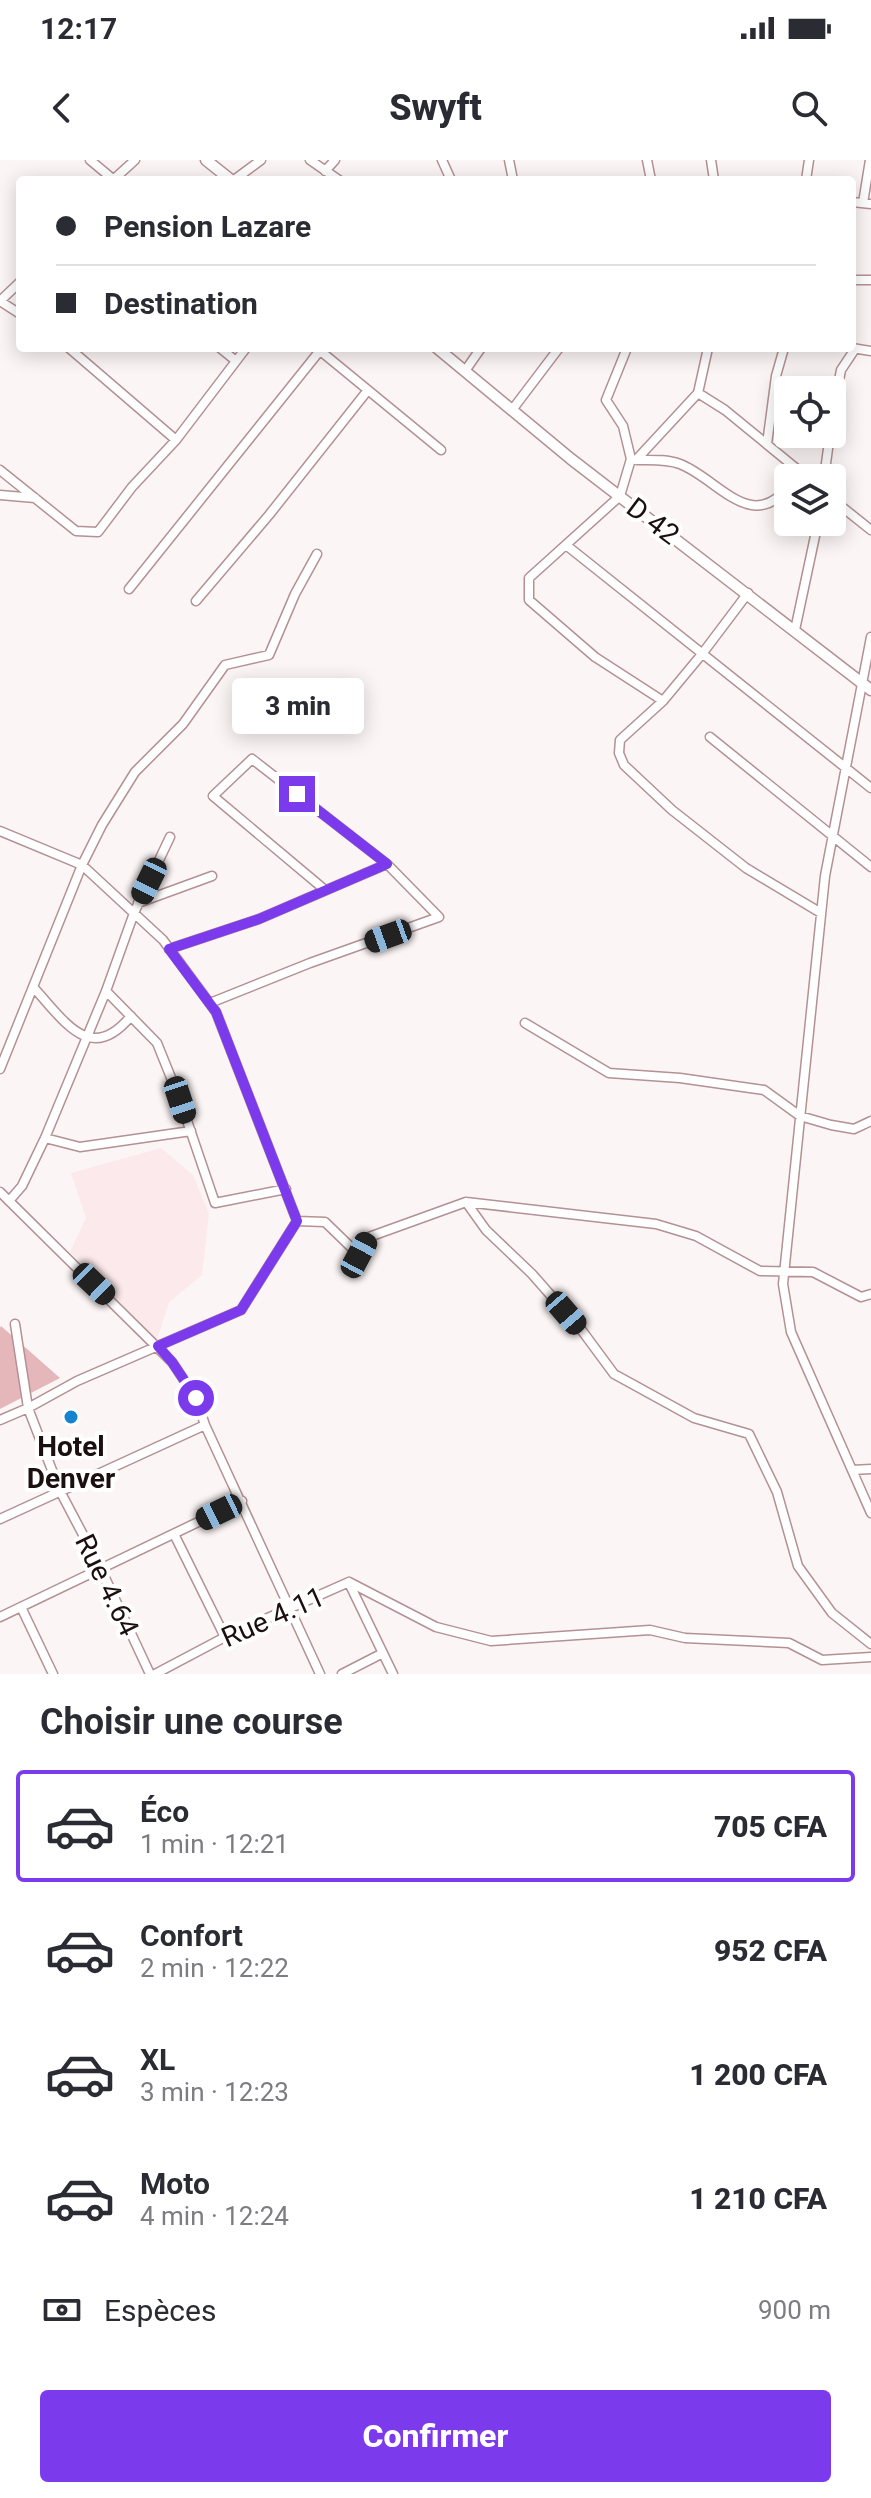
<!DOCTYPE html>
<html lang="fr">
<meta charset="utf-8">
<style>
body{margin:0;font-family:Roboto,sans-serif;background:#f2f2f3;color:#2b2b33;height:100vh;display:flex;flex-direction:column;font-size:30px;white-space:nowrap}
*{box-sizing:border-box;margin:0}
p{font-size:26px;color:#7c7c81}
.icon{flex:none;width:44px;height:44px;fill:none;stroke:currentColor;stroke-width:2;stroke-linecap:round;stroke-linejoin:round}
.map{position:relative;height:1514px;overflow:hidden}
.drawer{display:flex;flex-direction:column;background:#fff;flex:1}
.drawer>*{flex:none}
.guide{position:absolute;left:16px;top:16px;width:840px;height:176px;border-radius:8px;box-shadow:0 4px 20px #0003;display:grid;align-content:center;height:176px;padding:0 40px;background:#fff}
.buttons{position:absolute;left:774px;top:216px;display:grid;gap:16px}
.buttons a{display:grid;place-items:center;width:72px;height:72px;border-radius:8px;background:#fff;box-shadow:0 4px 20px #0003;font-size:40px}
.end{position:absolute;width:36px;height:36px;margin:-18px;border:10px solid #7c3aed;background:#fff;box-shadow:0 0 0 4px #fff}
.from{border-radius:50%}
.bubble{position:absolute;height:56px;border-radius:8px;background:#fff;box-shadow:0 4px 20px #0003;font-size:26px;font-weight:800;line-height:56px;text-align:center}
.car{position:absolute;width:24px;height:48px;margin:-24px -12px;border-radius:10px;box-shadow:0 0 6px 2px #0007;background:linear-gradient(#222 24%,#8ab4d8 0 40%,#222 0 76%,#8ab4d8 0 86%,#222 0)}
.guide b{display:flex;align-items:center;gap:28px;height:76px;font-size:30px}
.guide b+b{border-top:2px solid #e1e1e2}
.guide i{width:20px;height:20px;background:#2b2b33}
ul{padding:0;list-style:none}
li{display:flex;align-items:center;gap:24px;height:112px;margin:0 16px 12px;padding:0 24px;border:4px solid transparent;border-radius:8px}
li div{flex:1}
li b{display:block;font-size:30px}
li em{font-style:normal;font-weight:800}
li.selected{border-color:#7c3aed}
li>.icon{width:72px;height:72px;stroke-width:1.5}
h2{padding:0 40px;font-size:36px;line-height:96px}
.pay{display:flex;align-items:center;gap:20px;height:88px;padding:0 40px;font-size:30px}
.pay p{margin-inline-start:auto}
.action{display:flex;gap:16px;margin-top:auto;padding:16px 40px}
.action a{flex:1;height:92px;border-radius:8px;background:#7c3aed;color:#fff;font-size:32px;font-weight:800;line-height:92px;text-align:center}
.status{display:flex;justify-content:space-between;align-items:center;height:56px;padding:0 40px;background:#fff;direction:ltr}
.status svg{height:22px;fill:currentColor}
header{display:flex;justify-content:space-between;align-items:center;height:104px;padding:0 40px;background:#fff;font-size:36px;font-weight:800}
.map>svg:first-child{display:block}
</style>
<div class="status"><b>12:17</b><svg viewBox="0 0 49 12"><path d="M0 12V9h3v3zM5 12V6h3v6zM10 12V3h3v9zM15 12V0h3v12zM26 1h20v11H26zM47 4h2v5h-2z"/></svg></div>
<header><svg class="icon" aria-label="back" viewBox="0 0 24 24"><path d="M15 5l-7 7 7 7"/></svg>Swyft<svg class="icon" aria-label="search" viewBox="0 0 24 24"><circle cx="10" cy="10" r="6"/><path d="M15 15l6 6"/></svg></header>
<div class="map">
<svg width="871" height="1514" viewBox="0 0 871 1514">
<rect width="100%" height="100%" fill="#fcf5f5"/>
<path fill="#fce9eb" d="M161 988 193 1015 209 1054 202 1115 169 1142 157 1180 70 1092 86 1058 71 1013Z"/>
<path fill="#e5b7bb" d="M1 1166 60 1218 0 1249V1168Z"/>
<g fill="none" stroke-linecap="round" stroke-linejoin="round">
<g stroke="#b39194" stroke-width="11">
<path id="minor" d="M90 0 114 20
M310 0 339 20
M442 0 451 20
M509 0 513 20
M647 0 651 20
M711 0 714 20
M325 11 335 0
M113 20 135 0
M234 20 261 0
M806 20 809 0
M852 42 871 44
M863 43 870 0
M852 120H871
M0 141 20 122
M0 141 20 154
M69 188 176 280
M220 188 236 201
M627 188 606 240 623 266 631 299 620 336 529 418V440L595 497 663 541
M708 188 698 233 725 250 808 318
M852 188 871 191
M318 189 441 290
M465 211 481 188
M512 250 559 188
M832 257 841 210 855 189
M767 284 776 216 784 188
M636 300 698 233
M637 300C651 300 667 299 680 304 717 318 751 374 788 327
M0 310 76 371 98 372 132 327 176 280 246 188
M824 318 830 274
M0 335 35 338
M832 339 871 370
M566 385 871 628
M129 429 322 188
M748 433 702 494 663 541 620 580 619 593 624 605 672 650 746 708 821 753
M196 441 269 355 368 230
M795 470 818 362
M871 477 825 716 783 1124 791 1172 871 1353
M710 577 871 707
M0 671 82 705 163 780 216 852 297 1061 241 1150 77 1221 28 1248 0 1260
M138 743 212 716
M169 789 259 759 387 704
M33 827C64 860 90 906 131 856
M106 831 157 883 180 940 215 1043 286 1029
M210 843 310 803 439 757 387 704 252 599 213 636 325 730
M525 863 609 913 680 918 764 930 800 956 831 965 854 969 871 961
M0 909 82 705 102 665 135 612 183 564 225 505 269 495 295 434 317 394
M45 978 80 987 191 971
M0 1032 172 1202 196 1238 205 1265 320 1514
M9 1041 22 1026 45 978 106 831 134 753 170 677
M466 1042 486 1070 532 1114 583 1172 614 1214 694 1258 749 1274 777 1332 798 1406 832 1453 871 1484
M297 1061 325 1062 359 1095 369 1077 466 1042 656 1064 696 1076 760 1111 813 1112 861 1137 871 1134
M15 1164 28 1248 60 1331 100 1407 150 1514
M852 1310 871 1309
M0 1359 205 1265
M174 1374 225 1477
M349 1422 436 1467 491 1481 650 1470 685 1478 789 1483 822 1500 871 1497
M349 1423 393 1514
M21 1447 53 1514
M0 1457 242 1341
M155 1514 225 1477 349 1422
M342 1514 383 1493"/>
</g>
<g stroke="#b39194" stroke-width="13">
<path id="tertiary" d="M206 0 231 20
M437 188 571 299 871 530"/>
</g>
<use href="#minor" stroke="#fff" stroke-width="8"/>
<use href="#tertiary" stroke="#fff" stroke-width="10"/>
</g>
<g fill="none" stroke-linecap="round" stroke-linejoin="round">
<path stroke="#7c3aed" stroke-width="10" d="M196 1238 172 1202 158 1186 241 1150 297 1061 216 852 169 789 259 759 387 704 297 634"/>
</g>
<circle fill="#1583cd" stroke="#fff" stroke-width="3" cx="71" cy="1257" r="8"/>
<g text-anchor="middle" dominant-baseline="central" stroke-width="8" stroke-linejoin="round" paint-order="stroke">
<g font-size="28" fill="#1b0f10" stroke="#fff">
<text transform="translate(653 361) rotate(37)">D 42</text>
<text transform="translate(107 1425) rotate(64)">Rue 4.64</text>
<text transform="translate(273 1457) rotate(-24)">Rue 4.11</text>
</g>
<g font-size="28" font-weight="bold" fill="#1b0f10" stroke="#fff">
<text x="71" y="1286">Hotel<tspan x="71" dy="32">Denver</tspan></text>
</g>
</g>
</svg>
<div class="buttons">
<a><svg class="icon" aria-label="locate" viewBox="0 0 24 24"><circle cx="12" cy="12" r="6"/><path d="M12 2v4M12 18v4M2 12h4M18 12h4"/></svg></a>
<a><svg class="icon" aria-label="layers" viewBox="0 0 24 24"><path d="M12 4l9 5-9 5-9-5zM3 14l9 5 9-5"/></svg></a>
</div>
<i class="end from" style="left:196px;top:1238px"></i>
<i class="end" style="left:297px;top:634px"></i>
<div class="bubble" style="left:232px;top:518px;width:132px">3 min</div>
<i class="car" style="left:149px;top:721px;rotate:206deg"></i>
<i class="car" style="left:388px;top:776px;rotate:250deg"></i>
<i class="car" style="left:180px;top:940px;rotate:162deg"></i>
<i class="car" style="left:359px;top:1095px;rotate:28deg"></i>
<i class="car" style="left:94px;top:1124px;rotate:134deg"></i>
<i class="car" style="left:566px;top:1153px;rotate:139deg"></i>
<i class="car" style="left:219px;top:1352px;rotate:244deg"></i>
<div class="guide">
<b><i class="from"></i>Pension Lazare</b>
<b><i></i>Destination</b>
</div>
</div>
<section class="drawer">
<h2>Choisir une course</h2>
<ul>
<li class="selected"><svg class="icon" aria-label="car" viewBox="0 0 24 24"><path d="M5 17H2v-5l4-1 3-4h7l3 4 3 1v5h-3M9 17h6M6 11h13"/><circle cx="7" cy="17" r="2"/><circle cx="17" cy="17" r="2"/></svg><div><b>Éco</b><p>1 min · 12:21</p></div><em>705 CFA</em></li>
<li><svg class="icon" aria-label="car" viewBox="0 0 24 24"><path d="M5 17H2v-5l4-1 3-4h7l3 4 3 1v5h-3M9 17h6M6 11h13"/><circle cx="7" cy="17" r="2"/><circle cx="17" cy="17" r="2"/></svg><div><b>Confort</b><p>2 min · 12:22</p></div><em>952 CFA</em></li>
<li><svg class="icon" aria-label="car" viewBox="0 0 24 24"><path d="M5 17H2v-5l4-1 3-4h7l3 4 3 1v5h-3M9 17h6M6 11h13"/><circle cx="7" cy="17" r="2"/><circle cx="17" cy="17" r="2"/></svg><div><b>XL</b><p>3 min · 12:23</p></div><em>1 200 CFA</em></li>
<li><svg class="icon" aria-label="car" viewBox="0 0 24 24"><path d="M5 17H2v-5l4-1 3-4h7l3 4 3 1v5h-3M9 17h6M6 11h13"/><circle cx="7" cy="17" r="2"/><circle cx="17" cy="17" r="2"/></svg><div><b>Moto</b><p>4 min · 12:24</p></div><em>1 210 CFA</em></li>
</ul>
<div class="pay"><svg class="icon" aria-label="cash" viewBox="0 0 24 24"><path d="M3 7h18v10H3z"/><circle cx="12" cy="12" r="2"/></svg>Espèces<p>900 m</p></div>
<div class="action"><a>Confirmer</a></div>
</section>
